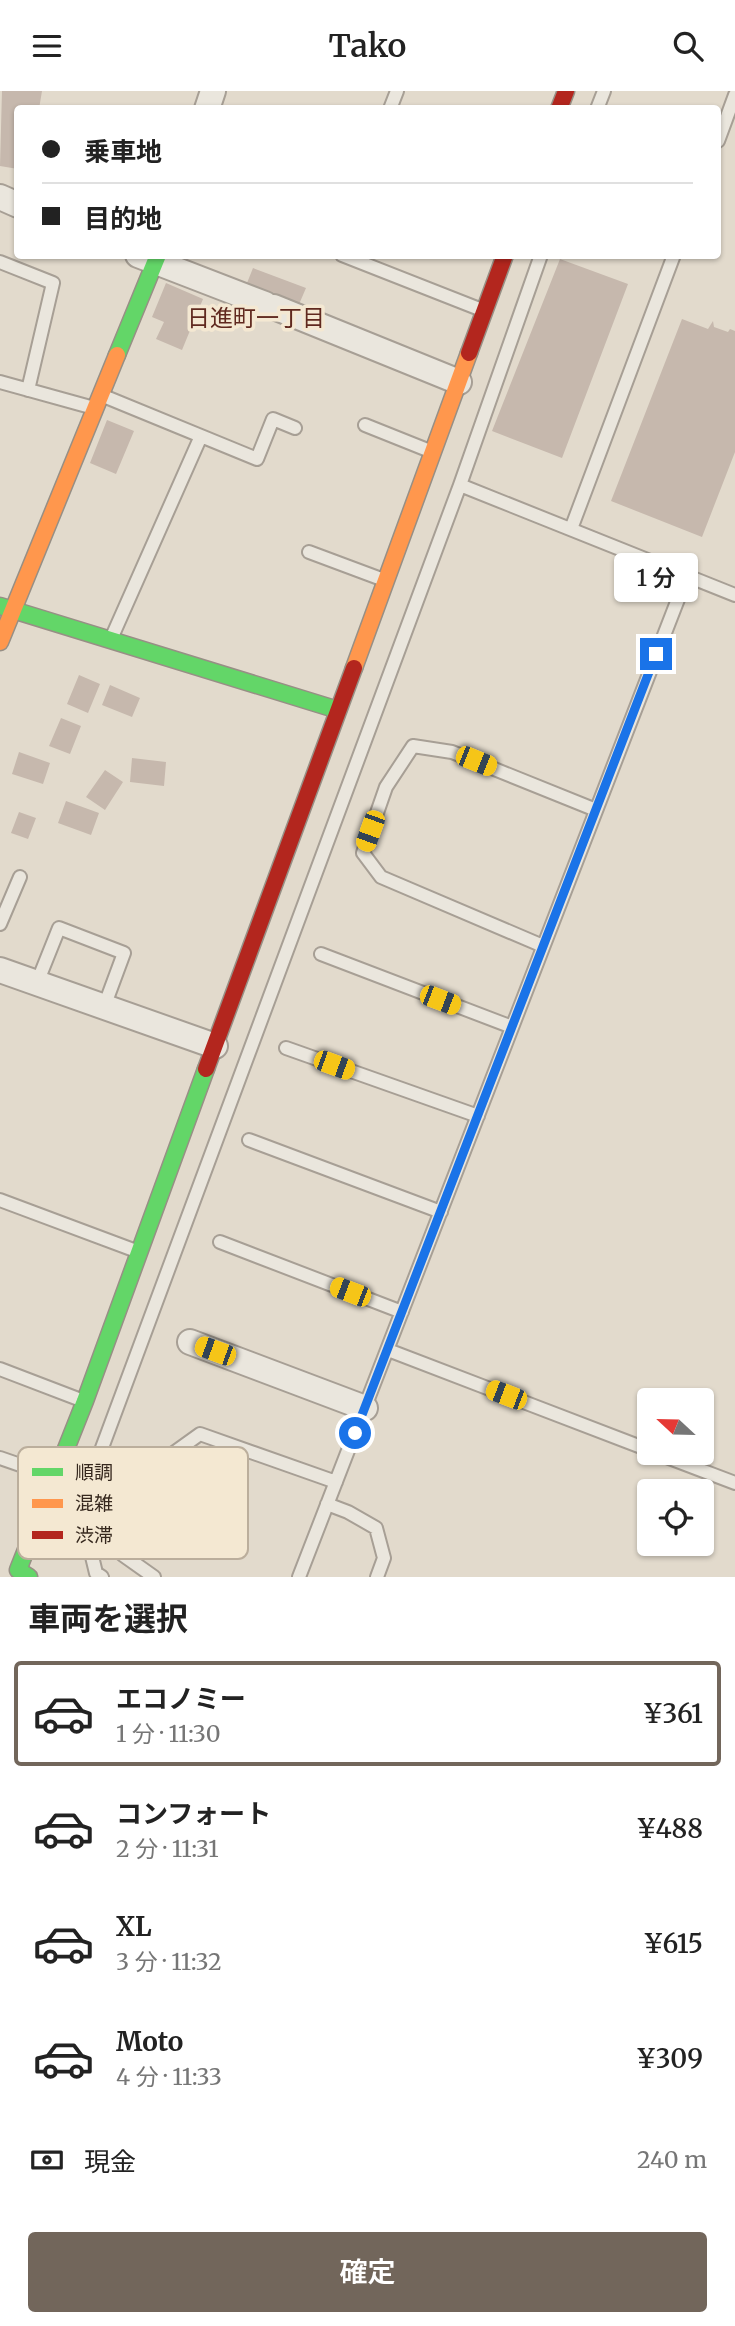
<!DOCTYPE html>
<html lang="ja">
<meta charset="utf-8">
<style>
body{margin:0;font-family:Merriweather,"Noto Sans JP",serif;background:#f6f6f6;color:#222;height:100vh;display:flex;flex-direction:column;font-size:26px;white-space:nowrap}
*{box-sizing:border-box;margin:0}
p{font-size:23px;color:#767676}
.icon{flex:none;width:38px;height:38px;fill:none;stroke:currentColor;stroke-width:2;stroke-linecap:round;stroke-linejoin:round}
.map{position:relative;height:1486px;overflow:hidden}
.drawer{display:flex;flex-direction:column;background:#fff;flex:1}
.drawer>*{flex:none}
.banner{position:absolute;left:14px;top:14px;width:707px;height:154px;border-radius:7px;box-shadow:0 2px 5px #0004;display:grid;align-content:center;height:154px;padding:0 28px;background:#fff}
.needle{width:46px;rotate:292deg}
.tools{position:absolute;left:637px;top:1297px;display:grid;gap:14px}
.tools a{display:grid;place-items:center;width:77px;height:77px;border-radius:7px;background:#fff;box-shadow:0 2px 5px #0004;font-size:35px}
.end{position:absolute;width:32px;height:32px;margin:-16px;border:9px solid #1a73e8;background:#fff;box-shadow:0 0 0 4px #fff}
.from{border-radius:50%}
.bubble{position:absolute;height:49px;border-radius:7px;background:#fff;box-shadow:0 2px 5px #0004;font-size:23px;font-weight:600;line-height:49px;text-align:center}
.car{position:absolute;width:21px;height:42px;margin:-21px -10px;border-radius:9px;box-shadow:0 0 5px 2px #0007;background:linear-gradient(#f5c518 24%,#345 0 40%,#f5c518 0 76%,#345 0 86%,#f5c518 0)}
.banner b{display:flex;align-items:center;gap:24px;height:66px;font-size:26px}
.banner b+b{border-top:2px solid #e0e0e0}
.banner i{width:18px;height:18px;background:#222}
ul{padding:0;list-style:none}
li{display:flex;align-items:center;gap:21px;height:105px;margin:0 14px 10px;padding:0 14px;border:4px solid transparent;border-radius:7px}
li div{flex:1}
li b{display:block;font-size:26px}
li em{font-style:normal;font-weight:600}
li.active{border-color:#72665b}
li>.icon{width:63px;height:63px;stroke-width:1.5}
h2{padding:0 28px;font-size:32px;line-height:84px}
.pay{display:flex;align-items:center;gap:18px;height:77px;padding:0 28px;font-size:26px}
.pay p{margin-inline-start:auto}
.action{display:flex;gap:14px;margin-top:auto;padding:14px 28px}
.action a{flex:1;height:80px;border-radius:7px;background:#72665b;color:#fff;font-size:28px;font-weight:600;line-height:80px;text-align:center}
header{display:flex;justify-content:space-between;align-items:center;height:91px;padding:0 28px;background:#fff;font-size:32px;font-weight:600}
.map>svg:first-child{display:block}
</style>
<header><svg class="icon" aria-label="menu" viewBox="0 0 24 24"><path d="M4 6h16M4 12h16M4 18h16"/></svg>Tako<svg class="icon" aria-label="search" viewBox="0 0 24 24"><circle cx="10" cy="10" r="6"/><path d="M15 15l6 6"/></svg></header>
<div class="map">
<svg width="735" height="1486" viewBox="0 0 735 1486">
<rect width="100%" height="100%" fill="#e2dacc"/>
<path fill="#c6b8ad" d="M2 0H42L39 18H18V78L0 75Z
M560 168 628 193 562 367 492 340Z
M253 177 306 197 297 218 245 197Z
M166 192 203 208 182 259 156 248 164 231 152 226Z
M682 228 708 238 713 230 714 236 728 241 730 238 735 240V361L702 446 611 410Z
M107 329 134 340 116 383 90 372Z
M79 584 100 593 88 622 67 613Z
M110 594 140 607 132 626 102 614Z
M61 627 81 635 70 663 49 655Z
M19 661 50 672 43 693 12 683Z
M132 667 166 671 164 695 130 691Z
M105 679 123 691 105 719 86 706Z
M66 710 99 722 91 744 58 732Z
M19 721 36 727 28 748 11 742Z"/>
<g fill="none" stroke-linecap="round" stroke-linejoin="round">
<g stroke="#a79f95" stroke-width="16">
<path id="lane" d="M390 18 397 0
M597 18 604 0
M718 50 735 4
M342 164 482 219
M0 171 53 192 28 299
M0 291 94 317
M101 304 257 368 273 328 295 337
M365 334 430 360
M460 394 735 504
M571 438 674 164
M309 461 384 489
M111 548 201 345
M0 833 20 786
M543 855 381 786 363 762 386 696 413 655 452 661 596 719
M321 863 512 936
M37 892 59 837 124 862 104 916
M286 957 478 1025
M249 1049 441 1121
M0 1109 139 1161
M220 1151 402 1221
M388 1259 649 1359
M0 1278 81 1309
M656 1362 735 1392
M0 1367 52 1385
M327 1413 348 1421 376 1437 384 1467 377 1486
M102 1486 96 1482 80 1416 460 394 541 164
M154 1486 123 1464 161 1371 200 1343 336 1391
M299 1486 687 485"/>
</g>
<g stroke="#a79f95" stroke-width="28">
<path id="street" d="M207 18 213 0
M0 106 18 114
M138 164 265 213
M274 216 459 291
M0 879 215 955
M190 1251 365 1317"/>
</g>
<g stroke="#978f85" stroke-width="19">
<path id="fast" d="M117 264 158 164
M0 515 338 619
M29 1486 18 1479 85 1310 206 978"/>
</g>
<g stroke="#978f85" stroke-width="19">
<path id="slow" d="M0 551 117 264
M354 577 469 262"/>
</g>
<g stroke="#978f85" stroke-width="19">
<path id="jam" d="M559 18 566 0
M469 262 505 164
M206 978 354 577"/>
</g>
<use href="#lane" stroke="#eae6dd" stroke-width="12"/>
<use href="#street" stroke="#eae6dd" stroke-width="24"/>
<use href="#fast" stroke="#63d668" stroke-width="16"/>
<use href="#slow" stroke="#ff974d" stroke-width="16"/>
<use href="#jam" stroke="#b3261e" stroke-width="16"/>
</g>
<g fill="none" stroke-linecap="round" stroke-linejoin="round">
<path stroke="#1a73e8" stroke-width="9" d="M355 1342 656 563"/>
</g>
<g text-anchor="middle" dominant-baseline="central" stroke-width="7" stroke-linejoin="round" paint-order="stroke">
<g font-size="23" fill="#60291f" stroke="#f4e8d2">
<text x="256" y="226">日進町一丁目</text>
</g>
</g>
<rect x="18" y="1356" width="230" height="112" rx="10" fill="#f4e8d2" stroke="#bbae9c" stroke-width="2"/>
<rect x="32" y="1377" width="31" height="8" fill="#63d668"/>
<rect x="32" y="1408" width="31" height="9" fill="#ff974d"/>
<rect x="32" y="1440" width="31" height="8" fill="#b3261e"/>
<g font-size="19" fill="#36281e">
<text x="75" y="1388">順調</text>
<text x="75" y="1419">混雑</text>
<text x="75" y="1451">渋滞</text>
</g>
</svg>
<div class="tools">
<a><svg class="needle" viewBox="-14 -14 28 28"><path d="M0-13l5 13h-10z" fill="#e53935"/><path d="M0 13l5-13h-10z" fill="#767676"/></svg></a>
<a><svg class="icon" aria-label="locate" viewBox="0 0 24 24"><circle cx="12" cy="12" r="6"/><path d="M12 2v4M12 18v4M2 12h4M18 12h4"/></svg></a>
</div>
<i class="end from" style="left:355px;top:1342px"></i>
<i class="end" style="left:656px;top:563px"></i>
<div class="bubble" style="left:614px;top:462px;width:84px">1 分</div>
<i class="car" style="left:476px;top:670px;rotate:112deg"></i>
<i class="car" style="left:370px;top:740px;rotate:200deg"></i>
<i class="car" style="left:440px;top:909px;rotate:111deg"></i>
<i class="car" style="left:334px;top:974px;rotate:110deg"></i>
<i class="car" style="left:350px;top:1201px;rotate:291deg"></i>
<i class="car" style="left:215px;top:1260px;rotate:290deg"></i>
<i class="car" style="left:506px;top:1304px;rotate:291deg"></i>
<div class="banner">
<b><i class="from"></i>乗車地</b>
<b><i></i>目的地</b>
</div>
</div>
<section class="drawer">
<h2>車両を選択</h2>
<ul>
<li class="active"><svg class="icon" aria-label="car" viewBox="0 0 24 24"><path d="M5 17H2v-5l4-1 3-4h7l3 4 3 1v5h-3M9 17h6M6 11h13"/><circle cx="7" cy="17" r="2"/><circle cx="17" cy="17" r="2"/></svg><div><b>エコノミー</b><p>1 分 · 11:30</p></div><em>¥361</em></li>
<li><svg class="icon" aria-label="car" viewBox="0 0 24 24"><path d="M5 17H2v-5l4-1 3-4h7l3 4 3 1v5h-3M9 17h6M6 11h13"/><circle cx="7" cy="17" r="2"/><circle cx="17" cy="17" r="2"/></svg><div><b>コンフォート</b><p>2 分 · 11:31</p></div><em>¥488</em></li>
<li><svg class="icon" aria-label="car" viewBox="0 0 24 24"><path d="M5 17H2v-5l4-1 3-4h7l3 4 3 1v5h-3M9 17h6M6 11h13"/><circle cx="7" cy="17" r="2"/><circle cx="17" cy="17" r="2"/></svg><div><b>XL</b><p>3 分 · 11:32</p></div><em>¥615</em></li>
<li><svg class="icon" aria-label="car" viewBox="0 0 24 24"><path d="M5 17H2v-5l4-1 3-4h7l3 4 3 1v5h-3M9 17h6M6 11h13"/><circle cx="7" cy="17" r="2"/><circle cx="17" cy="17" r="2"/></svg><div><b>Moto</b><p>4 分 · 11:33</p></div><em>¥309</em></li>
</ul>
<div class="pay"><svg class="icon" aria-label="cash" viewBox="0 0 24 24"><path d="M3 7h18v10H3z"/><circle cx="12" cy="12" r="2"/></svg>現金<p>240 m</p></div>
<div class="action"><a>確定</a></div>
</section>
